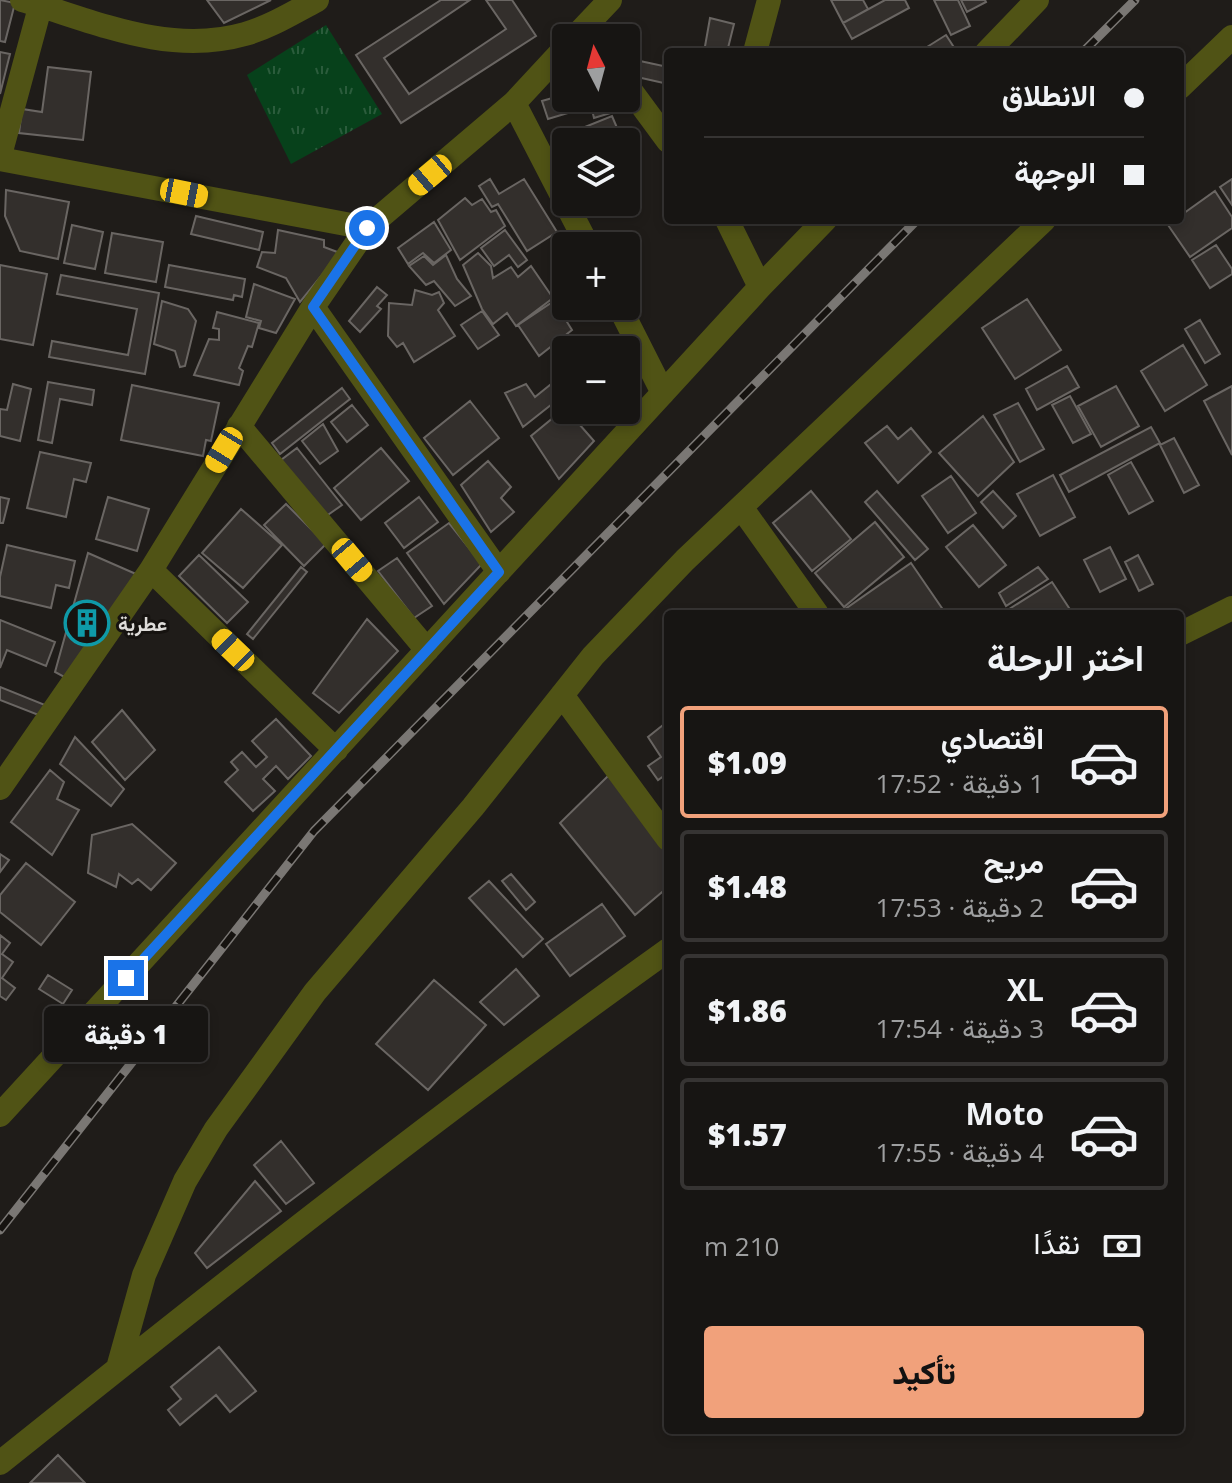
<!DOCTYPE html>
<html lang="ar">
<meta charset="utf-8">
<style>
body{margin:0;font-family:"Open Sans",Vazirmatn,sans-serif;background:#242221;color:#f1f3f6;direction:rtl;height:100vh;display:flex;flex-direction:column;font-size:30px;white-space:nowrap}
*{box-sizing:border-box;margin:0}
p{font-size:26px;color:#9e9fa0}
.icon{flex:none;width:44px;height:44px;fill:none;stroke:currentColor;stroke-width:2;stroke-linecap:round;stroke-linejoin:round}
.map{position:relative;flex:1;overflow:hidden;direction:ltr}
.panel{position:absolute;left:664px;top:610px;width:520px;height:824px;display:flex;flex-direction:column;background:#171513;border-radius:8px;box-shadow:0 4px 12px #0003,0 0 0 2px #363433;direction:rtl}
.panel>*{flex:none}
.hud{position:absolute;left:664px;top:48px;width:520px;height:176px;border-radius:8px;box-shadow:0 4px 12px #0003,0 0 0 2px #363433;direction:rtl;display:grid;align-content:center;height:176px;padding:0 40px;background:#171513}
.needle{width:52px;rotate:354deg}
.tools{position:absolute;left:552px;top:24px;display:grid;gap:16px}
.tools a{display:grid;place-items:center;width:88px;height:88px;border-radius:8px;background:#171513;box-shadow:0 4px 12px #0003,0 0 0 2px #363433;font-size:40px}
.end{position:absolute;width:36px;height:36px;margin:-18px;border:10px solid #1a73e8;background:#fff;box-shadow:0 0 0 4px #fff}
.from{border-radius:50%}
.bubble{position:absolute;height:56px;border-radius:8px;background:#171513;box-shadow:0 4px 12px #0003,0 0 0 2px #363433;font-size:26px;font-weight:800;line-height:56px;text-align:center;direction:rtl}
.car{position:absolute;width:24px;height:48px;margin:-24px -12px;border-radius:10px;box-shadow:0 0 6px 2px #0007;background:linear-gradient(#f5c518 24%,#345 0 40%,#f5c518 0 76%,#345 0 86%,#f5c518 0)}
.hud b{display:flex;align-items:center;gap:28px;height:76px;font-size:30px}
.hud b+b{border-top:2px solid #363433}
.hud i{width:20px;height:20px;background:#f1f3f6}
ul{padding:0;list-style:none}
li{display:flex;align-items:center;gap:24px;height:112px;margin:0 16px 12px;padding:0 24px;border:4px solid #363433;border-radius:8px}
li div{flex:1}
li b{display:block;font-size:30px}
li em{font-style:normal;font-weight:800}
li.selected{border-color:#f1a17b}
li>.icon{width:72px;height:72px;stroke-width:1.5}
h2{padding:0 40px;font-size:36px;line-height:96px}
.pay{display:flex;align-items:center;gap:20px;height:88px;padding:0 40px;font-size:30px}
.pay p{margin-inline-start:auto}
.button{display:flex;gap:16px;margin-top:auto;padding:16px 40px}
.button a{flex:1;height:92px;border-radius:8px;background:#f1a17b;color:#111;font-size:32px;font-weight:800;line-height:92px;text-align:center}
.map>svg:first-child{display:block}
</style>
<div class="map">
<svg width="1232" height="1483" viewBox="0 0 1232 1483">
<defs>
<pattern id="grass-tufts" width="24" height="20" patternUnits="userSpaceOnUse" patternTransform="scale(2)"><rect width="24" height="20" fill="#07411b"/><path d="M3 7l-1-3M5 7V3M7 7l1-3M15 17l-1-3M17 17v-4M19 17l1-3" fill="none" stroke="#2b5c3c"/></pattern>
</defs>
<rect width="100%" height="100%" fill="#1f1c19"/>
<path fill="url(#grass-tufts)" d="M326 25 382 114 291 164 247 75Z"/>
<path fill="#332f2c" stroke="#6a6663" stroke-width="2" d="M0 0 15 3 5 42 0 41Z
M207 0H271L224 23Z
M441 0H470L384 58 409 94 506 29 486 0H512L536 36 401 123 356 55Z
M831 0H863L868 9 843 23Z
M885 0H905L909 8 852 39 843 23Z
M934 0H958L970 26 951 35Z
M961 0H985L986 2 967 12Z
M710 18 734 24 727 52H704Z
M613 30 637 34 634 54 626 52V38H612Z
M946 35 957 52H930L927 47Z
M0 52 10 54 0 94Z
M640 61 668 67V84L637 77Z
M48 67 91 72 83 140 19 133 22 109 42 112Z
M566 94V98H614L617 111 594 118 591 106 548 119 542 101Z
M612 116 623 142H569L565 135Z
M490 179 499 194 524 179 557 232 527 251 498 204 492 207 479 186Z
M1232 179V205L1220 187Z
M6 190 69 202 58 259 20 251 5 216Z
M1215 191 1232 217V228L1190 257 1168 225 1180 220V216Z
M465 198 472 205 482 199 491 212 496 210 505 226 460 260 438 220Z
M196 216 263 232 259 250 191 234Z
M434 222 451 250 434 263 423 253 408 264 398 248Z
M72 225 103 232 95 269 64 263Z
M278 230 324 240V247L340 253 300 302 286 278 257 267 262 252 275 253Z
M505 230 527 260 518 267 509 255 494 266 481 248Z
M112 233 163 242 156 282 105 273Z
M1216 245 1232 269V274L1210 288 1192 260Z
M478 253 491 266 493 278 511 267 518 277 531 266 553 298 516 326 507 313 493 324 482 309 463 265Z
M446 255 457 279 471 296 455 306 434 281 426 285 409 266 424 256 433 265Z
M0 265 47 274 33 345 0 339Z
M169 265 245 279 242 297 234 295 233 300 165 287Z
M61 275 159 293 145 374 49 357 52 341 128 355 137 309 57 294Z
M254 284 295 299 276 333 259 328 261 321 246 317Z
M377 287 387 295 377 306 381 309 360 332 349 321Z
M415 290 432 295 439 292 444 303 438 310 455 336 414 362 403 343 397 347 388 336 389 303 412 305Z
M1027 299 1061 350 1015 379 982 328Z
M162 301 188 309 196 321 185 366 180 367 175 351 154 344Z
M554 301 572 330 539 356 518 325Z
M482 311 499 335 478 349 461 325Z
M217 312 259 323 252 347 248 346 239 368 243 371 239 385 194 375 209 339 219 340V329L213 328Z
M1200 320 1220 354 1205 363 1185 329Z
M1183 345 1207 385 1165 411 1141 371Z
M1067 366 1079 387 1037 410 1026 389Z
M566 372V393L523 427 505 393 526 384 535 397Z
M48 382 94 390 92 405 60 399 52 443 38 440Z
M13 384 31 389 20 441 0 436V409L7 410Z
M132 385 219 403 211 441 206 440 203 456 121 440Z
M1116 386 1139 426 1101 447 1078 406Z
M1232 386V455L1204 401Z
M342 388 350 399 280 454 272 443Z
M1070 396 1091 434 1073 443 1052 405Z
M470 401 499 438 453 475 424 438Z
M1018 403 1044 449 1020 462 994 415Z
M352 405 368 425 347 442 331 422Z
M565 408 594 441 559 479 531 436Z
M983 416 1014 462 978 496 939 453Z
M323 424 338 451 320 464 302 441Z
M887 426 898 439 911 428 931 452 898 483 865 443Z
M1151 427 1160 443 1069 492 1060 475Z
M1174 438 1199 485 1184 493 1160 445Z
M297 448 342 505 325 517 281 460Z
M381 448 409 481 361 520 334 488Z
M40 452 91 463 86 482 74 479 66 517 27 508Z
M488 461 511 487 501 498 514 512 491 532 461 485Z
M1131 462 1153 501 1129 514 1108 475Z
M1053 475 1075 517 1040 536 1017 494Z
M951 476 976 513 948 533 922 496Z
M811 491 851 539 812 571 773 523Z
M877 491 928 549 915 560 865 502Z
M993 491 1016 516 1003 528 981 502Z
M0 497 9 499 3 523H0Z
M108 497 149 509 137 551 96 539Z
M419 497 438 522 404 548 385 523Z
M286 504 326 544 304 566 264 525Z
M241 509 282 545 243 588 202 553Z
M875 522 904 557 844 607 815 573Z
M449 523 482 564 444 604 407 553Z
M973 525 1006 565 979 587 946 547Z
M7 545 75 561 69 588 56 585 51 608 0 596V577Z
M1110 547 1126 579 1100 592 1084 560Z
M88 553 136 574 68 679 55 672Z
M199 555 248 602 227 623 179 576Z
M1138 555 1153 584 1139 591 1125 562Z
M397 558 432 606 414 618 378 571Z
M911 563 946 614H843L841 612Z
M301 567 307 572 253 639 247 634Z
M1038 567 1048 579 1006 606 999 593Z
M1052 582 1073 614H1008L1006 611Z
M367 619 398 651 339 713 313 693Z
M0 620 55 642 46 666 7 650 0 668Z
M0 687 45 705 41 716 0 700Z
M122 710 155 750 125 780 92 742Z
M276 719 311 756 288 779 276 766 263 779 275 791 253 811 225 782 238 770 231 762 242 752 256 767 267 757 252 741Z
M668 721V773L658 780 648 766 661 757 648 737Z
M75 737 124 789 111 806 60 764Z
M50 770 64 782 57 799 79 810 52 855 11 822Z
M609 775 668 851V887L635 915 560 823Z
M132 824 176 863 151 890 138 879 132 884 119 874 116 887 88 873 92 835Z
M0 854 9 860 0 872Z
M26 863 75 902 41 945 0 912V895Z
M511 874 535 902 526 910 502 881Z
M489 881 543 939 523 957 469 898Z
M602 904 625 936 570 976 546 944Z
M0 935 10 943 2 954 13 962 2 978 15 988 6 1000 0 996Z
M516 969 539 996 504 1025 480 1002Z
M48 975 72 990 63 1004 39 989Z
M434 980 486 1025 428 1090 376 1044Z
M281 1141 314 1183 286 1204 254 1165Z
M255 1181 281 1211 207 1268 195 1253Z
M219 1347 256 1391 230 1412 216 1395 180 1425 168 1410 181 1399 171 1387Z
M58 1455 85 1483H30Z"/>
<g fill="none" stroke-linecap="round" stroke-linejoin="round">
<path stroke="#505315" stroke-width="24" d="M22 0C94 21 168 56 245 34 270 27 294 12 317 0
M574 38 610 0
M755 52 769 0
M987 52 1037 0
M626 84 668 141
M1180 87 1232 37
M514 103 588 246
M0 155 42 0
M0 159 367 228
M727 220 760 287
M619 306 663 393
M313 307 499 572
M239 426 427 650
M741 507 817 614
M151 570 336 750
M1180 634 1232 608
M562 695 668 839
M0 788 151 570 313 307 367 228 514 103 566 47
M0 1115 760 287 825 220
M118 1368 144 1275 185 1181 216 1129 315 992 473 807 593 656 685 560 1044 220
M0 1463C219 1287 440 1113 668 950"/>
<g stroke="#7a7774" stroke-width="9">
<path id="rail" d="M1083 52 1135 0
M0 1230 314 831 917 220"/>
</g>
<use href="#rail" stroke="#161310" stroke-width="6" stroke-dasharray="18" stroke-linecap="butt"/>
</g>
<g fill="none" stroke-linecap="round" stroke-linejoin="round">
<path stroke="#1a73e8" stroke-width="10" d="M126 978 499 572 313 307 367 228"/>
</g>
<defs>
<g id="building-ring" transform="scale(2.3)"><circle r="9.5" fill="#161310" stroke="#0f9aa8" stroke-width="1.5"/><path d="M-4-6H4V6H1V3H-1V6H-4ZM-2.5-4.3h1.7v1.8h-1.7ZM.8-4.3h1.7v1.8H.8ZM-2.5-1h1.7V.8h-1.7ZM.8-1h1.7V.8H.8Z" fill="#0f9aa8"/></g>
</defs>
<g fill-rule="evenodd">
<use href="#building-ring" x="87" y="623"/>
</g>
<g text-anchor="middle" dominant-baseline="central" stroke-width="6" stroke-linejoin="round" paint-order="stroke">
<g font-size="20" font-weight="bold" fill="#dedcd9" stroke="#161310" text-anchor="start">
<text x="118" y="623">عطرية</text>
</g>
</g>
</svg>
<div class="tools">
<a><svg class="needle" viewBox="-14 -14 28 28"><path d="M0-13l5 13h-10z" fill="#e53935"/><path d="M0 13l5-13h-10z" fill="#9e9fa0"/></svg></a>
<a><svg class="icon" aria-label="layers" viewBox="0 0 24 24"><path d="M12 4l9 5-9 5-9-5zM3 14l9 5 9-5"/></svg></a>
<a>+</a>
<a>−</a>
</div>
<i class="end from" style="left:367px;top:228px"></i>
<i class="end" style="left:126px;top:978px"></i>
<div class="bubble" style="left:44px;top:1006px;width:164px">1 دقيقة</div>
<i class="car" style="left:430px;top:175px;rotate:230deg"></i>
<i class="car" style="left:184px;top:193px;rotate:101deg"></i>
<i class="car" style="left:224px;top:450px;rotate:211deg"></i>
<i class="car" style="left:352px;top:560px;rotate:140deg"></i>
<i class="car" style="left:233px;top:650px;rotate:314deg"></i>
<div class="hud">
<b><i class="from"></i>الانطلاق</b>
<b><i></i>الوجهة</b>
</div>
<section class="panel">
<h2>اختر الرحلة</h2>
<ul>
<li class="selected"><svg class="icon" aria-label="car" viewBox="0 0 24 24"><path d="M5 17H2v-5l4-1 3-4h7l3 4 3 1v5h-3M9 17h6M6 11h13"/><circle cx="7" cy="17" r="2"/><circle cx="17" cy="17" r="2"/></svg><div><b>اقتصادي</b><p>1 دقيقة · 17:52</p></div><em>$1.09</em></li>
<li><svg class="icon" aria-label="car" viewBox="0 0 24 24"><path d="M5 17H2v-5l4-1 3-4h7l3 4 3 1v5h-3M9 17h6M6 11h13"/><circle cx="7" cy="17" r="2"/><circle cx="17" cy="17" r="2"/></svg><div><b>مريح</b><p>2 دقيقة · 17:53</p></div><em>$1.48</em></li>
<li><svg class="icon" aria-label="car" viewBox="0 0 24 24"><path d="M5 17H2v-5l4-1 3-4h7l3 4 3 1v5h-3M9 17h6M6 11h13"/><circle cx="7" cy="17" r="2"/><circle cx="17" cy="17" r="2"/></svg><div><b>XL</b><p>3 دقيقة · 17:54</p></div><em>$1.86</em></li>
<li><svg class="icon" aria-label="car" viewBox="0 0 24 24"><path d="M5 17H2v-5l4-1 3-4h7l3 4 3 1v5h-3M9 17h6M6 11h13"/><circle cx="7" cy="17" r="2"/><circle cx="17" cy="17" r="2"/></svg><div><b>Moto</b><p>4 دقيقة · 17:55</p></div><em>$1.57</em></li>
</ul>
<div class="pay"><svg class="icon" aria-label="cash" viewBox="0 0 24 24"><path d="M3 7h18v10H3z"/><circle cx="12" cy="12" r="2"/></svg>نقدًا<p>210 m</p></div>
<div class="button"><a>تأكيد</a></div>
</section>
</div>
